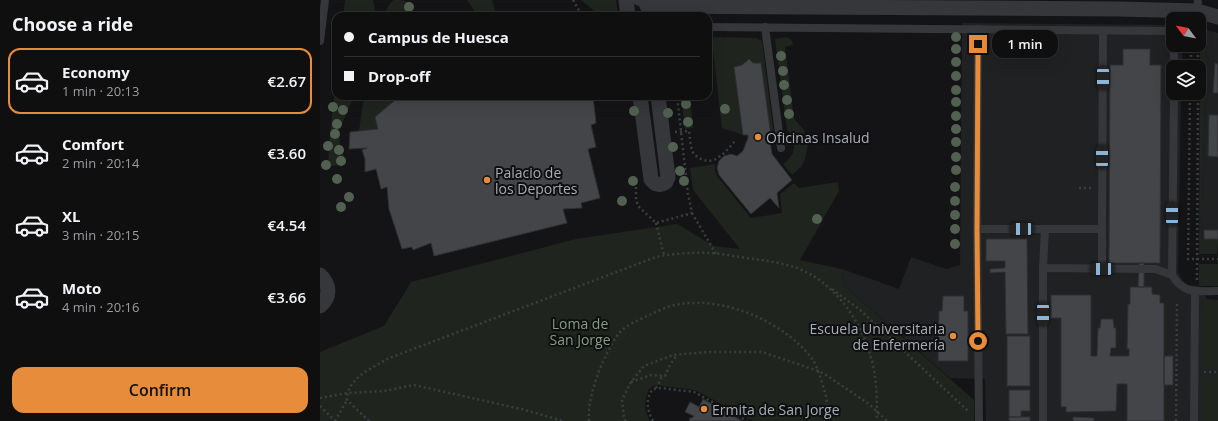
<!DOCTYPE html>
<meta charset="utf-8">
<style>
body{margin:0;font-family:"Open Sans",sans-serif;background:#181819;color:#f1f3f6;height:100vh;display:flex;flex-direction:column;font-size:15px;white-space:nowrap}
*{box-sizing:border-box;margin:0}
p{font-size:13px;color:#9b9c9f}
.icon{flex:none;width:22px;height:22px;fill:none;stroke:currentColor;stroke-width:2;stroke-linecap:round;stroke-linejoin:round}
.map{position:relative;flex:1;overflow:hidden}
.panel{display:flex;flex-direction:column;background:#0f0f10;width:320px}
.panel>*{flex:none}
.top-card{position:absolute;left:12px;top:12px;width:380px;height:88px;border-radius:12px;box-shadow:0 4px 16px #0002,0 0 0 1px #2f2f30;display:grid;align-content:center;height:88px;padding:0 12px;background:#0f0f10}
.needle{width:26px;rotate:302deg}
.buttons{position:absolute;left:846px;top:12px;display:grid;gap:8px}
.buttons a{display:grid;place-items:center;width:40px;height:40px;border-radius:8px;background:#0f0f10;box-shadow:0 4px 16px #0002,0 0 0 1px #2f2f30;font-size:20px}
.end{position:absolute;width:18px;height:18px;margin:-9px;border:5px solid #e78c3a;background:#111;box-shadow:0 0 0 2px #111}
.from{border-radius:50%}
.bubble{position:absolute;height:28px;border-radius:12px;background:#0f0f10;box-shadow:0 4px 16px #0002,0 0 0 1px #2f2f30;font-size:13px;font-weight:600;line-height:28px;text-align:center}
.car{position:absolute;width:12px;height:24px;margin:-12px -6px;border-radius:5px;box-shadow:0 0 3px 1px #0007;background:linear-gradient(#222 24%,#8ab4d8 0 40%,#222 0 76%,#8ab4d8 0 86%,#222 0)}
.top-card b{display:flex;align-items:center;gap:14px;height:38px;font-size:15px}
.top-card b+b{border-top:1px solid #2f2f30}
.top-card i{width:10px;height:10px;background:#f1f3f6}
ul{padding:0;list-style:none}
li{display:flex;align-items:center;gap:12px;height:66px;margin:0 8px 6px;padding:0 4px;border:2px solid transparent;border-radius:12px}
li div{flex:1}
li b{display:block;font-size:15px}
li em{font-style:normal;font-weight:600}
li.on{border-color:#e78c3a}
li>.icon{width:36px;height:36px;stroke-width:1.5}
h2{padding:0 12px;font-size:18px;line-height:48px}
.cta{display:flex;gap:8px;margin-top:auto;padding:8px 12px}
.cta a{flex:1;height:46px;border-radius:12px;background:#e78c3a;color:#111;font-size:16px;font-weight:600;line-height:46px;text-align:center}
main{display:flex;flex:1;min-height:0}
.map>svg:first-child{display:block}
</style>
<main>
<section class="panel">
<h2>Choose a ride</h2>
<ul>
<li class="on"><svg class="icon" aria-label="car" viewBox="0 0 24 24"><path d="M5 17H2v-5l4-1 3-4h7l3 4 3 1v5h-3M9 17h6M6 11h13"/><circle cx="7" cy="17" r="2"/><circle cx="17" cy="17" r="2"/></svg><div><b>Economy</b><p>1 min · 20:13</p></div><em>€2.67</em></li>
<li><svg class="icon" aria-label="car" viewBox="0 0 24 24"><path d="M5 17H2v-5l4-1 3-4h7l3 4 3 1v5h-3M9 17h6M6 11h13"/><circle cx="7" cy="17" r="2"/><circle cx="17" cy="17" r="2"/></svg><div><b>Comfort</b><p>2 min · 20:14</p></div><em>€3.60</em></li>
<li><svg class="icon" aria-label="car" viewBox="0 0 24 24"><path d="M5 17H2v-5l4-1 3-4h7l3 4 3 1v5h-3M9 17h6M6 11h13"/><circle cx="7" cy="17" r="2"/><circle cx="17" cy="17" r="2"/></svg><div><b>XL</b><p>3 min · 20:15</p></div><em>€4.54</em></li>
<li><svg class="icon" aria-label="car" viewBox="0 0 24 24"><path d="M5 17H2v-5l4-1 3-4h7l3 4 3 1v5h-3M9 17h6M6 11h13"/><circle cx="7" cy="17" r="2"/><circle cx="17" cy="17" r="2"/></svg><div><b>Moto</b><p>4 min · 20:16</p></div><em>€3.66</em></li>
</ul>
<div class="cta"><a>Confirm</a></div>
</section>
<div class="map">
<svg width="898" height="421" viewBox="0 0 898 421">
<rect width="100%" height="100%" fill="#141416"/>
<path fill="#202123" d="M642 23 853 25V45H862V67H853V93H861L858 273 864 282 869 285 879 286 887 299 898 300V421H666L665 379 630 378 524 286 522 269 579 289 591 257 626 269 640 265Z
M887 30 898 33V238H881Z"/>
<path fill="#1f251e" d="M25 0H53L56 16H23Z
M74 0C88 0 92 1 90 16H63L69 5Z
M147 0H172L177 16H158Z
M261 0H296L298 16H280Z
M880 28 887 30 881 238 898 239 897 254H879Z
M394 37 436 38 442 41 454 135 451 136 441 63H433L429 59 422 65 414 67 423 135 402 128 392 41Z
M467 37 472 41 473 45 465 47 474 119 484 130 488 144 485 159 481 167 472 175 463 164C476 156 478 141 467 130L455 39Z
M16 80V96H34L19 131 20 144 26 163 8 167 10 134Z
M45 96H73L71 104 55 117 58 129 39 131 43 103Z
M361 96H370L373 128 365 129Z
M395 164V171L397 176 431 218 462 213 460 194 474 183 479 188 518 182 519 191 480 260 522 269 524 286 654 400V421H433L375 390 335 385 329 389C324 401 323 409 330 421H0V352L64 326 91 282 256 239 357 224 394 246 420 249 373 190 370 168Z
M879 264H898V286H879Z
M887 300H898V369H881V307L883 303Z
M881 375H898V421H881Z"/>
<path fill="#434549" stroke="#2e2f32" d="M803 49H830V65H841L840 263H789L790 65H803Z
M429 59 433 63H441L451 136H449L452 154 472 180 457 193 459 208 450 198 431 214 399 175 397 168 399 161 404 156 411 154 417 156 423 151 428 138V135H423L414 67 422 65Z
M895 63 898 64V93H893Z
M80 96H273L276 123 271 125 276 147 268 149 280 198 261 203 262 208 243 209 247 223 114 256 111 243 93 250 92 247 82 249 69 209 67 187 61 189 56 169 45 172V159L42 150 47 148 29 149 30 132 58 129 55 117Z
M889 115H898V157L888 156Z
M884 230H898V239H884Z
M666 239H707L708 334H686L685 272 670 273V269L685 268V261H666Z
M819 263H824V287H818Z
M810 287H832V294L840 295V303H844V421H807V384H797L796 411 746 412V407H741V318H731V295H771V356H777L778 328H780L781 319H793L794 328H796V348H791L790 356H809V349H807L808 304H810Z
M623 296H644V311H648V361H618L619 311H622Z
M687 336H710V386H687Z
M844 356H853V385H844Z
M689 390H710V411H701V417H689Z
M383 399 422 421H369L370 418H372L374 416 365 412 370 402 379 407Z
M689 417H710V421H689Z
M753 417 774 418V421H753Z"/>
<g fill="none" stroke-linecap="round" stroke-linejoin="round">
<path stroke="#3b3e41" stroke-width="2.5" stroke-dasharray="2 3" stroke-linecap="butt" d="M253 0 262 16
M871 67V45
M878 67V45
M870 93 868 259H898
M355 132 369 131C370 137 370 144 372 150 373 154 377 157 381 159 395 166 406 151 415 141
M316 182V199L318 206 336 223 372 213 368 194 357 96
M759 188H773
M372 213 396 254
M336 223 344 255
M877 280 878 93
M512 289 539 309 648 411
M884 372H898
M311 382 331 375 345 376 350 365 357 355
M336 388 342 377
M0 398 27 393 64 391 94 385 205 410 243 421
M0 406 15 421
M15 421 27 400
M49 421 27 400C26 379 51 369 67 359L336 257C352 254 370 252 387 253 400 253 413 256 426 258 442 260 458 262 474 267 513 280 541 320 551 358 557 378 557 400 557 421
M269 421C268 403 273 388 279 371 285 357 291 343 301 331 307 325 319 320 327 316 338 311 350 305 361 304 407 297 466 323 493 360 497 365 507 396 507 403 507 409 505 415 505 421
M306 421 304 419 302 400 311 382 324 366 353 355 388 352H442L498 371 506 375 549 404 567 421
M333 421C327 410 325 399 333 389L341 388 374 392 427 421
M856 421 857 302"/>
<path stroke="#35373a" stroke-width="8" d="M315 0 327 6
M873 19 877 11 878 0
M388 27 849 31 853 41
M445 27 461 148
M658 29 657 229H782L783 31
M0 41 5 0
M854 67V45
M854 93 852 275C864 295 877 291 898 291
M657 229 659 421
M782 229V269
M723 268 725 229
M723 421V268L835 269 852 275
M874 421 875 291"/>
<path stroke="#35373a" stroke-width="15" d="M306 0 308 16
M327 6 799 9 877 11 898 17
M320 96 331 179C335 185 340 186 346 182L348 177 338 96
M0 275C10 284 11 297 0 306"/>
</g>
<g fill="#516050">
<circle cx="89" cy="7" r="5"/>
<circle cx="636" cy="37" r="5"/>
<circle cx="636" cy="49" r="5"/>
<circle cx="461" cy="56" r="5"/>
<circle cx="636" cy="62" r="5"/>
<circle cx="463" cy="71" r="5"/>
<circle cx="636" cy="76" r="5"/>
<circle cx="464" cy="85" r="5"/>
<circle cx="636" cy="90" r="5"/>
<circle cx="467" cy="100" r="5"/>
<circle cx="636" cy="102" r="5"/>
<circle cx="366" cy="104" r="5"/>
<circle cx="13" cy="107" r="5"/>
<circle cx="405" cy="109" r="5"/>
<circle cx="23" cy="110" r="5"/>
<circle cx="314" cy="111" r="5"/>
<circle cx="348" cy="113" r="5"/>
<circle cx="469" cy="114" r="5"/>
<circle cx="636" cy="116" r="5"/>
<circle cx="368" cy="122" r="5"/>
<circle cx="17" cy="124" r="5"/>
<circle cx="636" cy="129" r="5"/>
<circle cx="15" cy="134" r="5"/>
<circle cx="636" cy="142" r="5"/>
<circle cx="8" cy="146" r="5"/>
<circle cx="353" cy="147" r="5"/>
<circle cx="19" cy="150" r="5"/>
<circle cx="636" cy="157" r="5"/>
<circle cx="21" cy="161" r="5"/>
<circle cx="6" cy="165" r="5"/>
<circle cx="636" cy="170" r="5"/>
<circle cx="360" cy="171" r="5"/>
<circle cx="17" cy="179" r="5"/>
<circle cx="313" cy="181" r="5"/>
<circle cx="364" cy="181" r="5"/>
<circle cx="635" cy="187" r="5"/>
<circle cx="29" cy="197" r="5"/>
<circle cx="302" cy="201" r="5"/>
<circle cx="635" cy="201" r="5"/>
<circle cx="21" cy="207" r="5"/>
<circle cx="635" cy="215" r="5"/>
<circle cx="497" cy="219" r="5"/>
<circle cx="635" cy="229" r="5"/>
<circle cx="635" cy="244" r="5"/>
</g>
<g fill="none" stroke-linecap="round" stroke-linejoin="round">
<path stroke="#e78c3a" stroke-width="5" d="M658 44 657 229 658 341"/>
</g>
<g fill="#e78c3a" stroke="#0f0f11" stroke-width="1.5">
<circle cx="438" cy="137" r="4"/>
<circle cx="167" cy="180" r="4"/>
<circle cx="633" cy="336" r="4"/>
<circle cx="384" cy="409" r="4"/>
</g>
<g text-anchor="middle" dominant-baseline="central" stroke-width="4" stroke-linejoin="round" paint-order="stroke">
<g font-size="14" fill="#a7aeb5" stroke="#0f0f11" text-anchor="start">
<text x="446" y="137">Oficinas Insalud</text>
<text x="175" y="172">Palacio de<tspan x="175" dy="16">los Deportes</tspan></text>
<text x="625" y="328" text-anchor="end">Escuela Universitaria<tspan x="625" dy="16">de Enfermería</tspan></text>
<text x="392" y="409">Ermita de San Jorge</text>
</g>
<g font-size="14" fill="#839f7f" stroke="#0f0f11">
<text x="260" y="323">Loma de<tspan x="260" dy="16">San Jorge</tspan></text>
</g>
</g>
</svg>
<div class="buttons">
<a><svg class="needle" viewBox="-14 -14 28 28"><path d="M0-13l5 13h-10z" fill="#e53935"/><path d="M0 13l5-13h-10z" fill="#9b9c9f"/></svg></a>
<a><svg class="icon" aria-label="layers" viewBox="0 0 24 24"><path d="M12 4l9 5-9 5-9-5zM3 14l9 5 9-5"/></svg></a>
</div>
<i class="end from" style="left:658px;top:341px"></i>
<i class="end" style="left:658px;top:44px"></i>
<div class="bubble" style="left:672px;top:30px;width:66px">1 min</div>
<i class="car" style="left:783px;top:78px;rotate:180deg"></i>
<i class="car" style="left:782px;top:157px;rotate:0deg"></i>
<i class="car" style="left:852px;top:214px;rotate:0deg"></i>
<i class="car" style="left:702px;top:229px;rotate:270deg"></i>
<i class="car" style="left:782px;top:269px;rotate:270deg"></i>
<i class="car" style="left:723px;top:314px;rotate:180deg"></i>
<div class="top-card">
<b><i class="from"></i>Campus de Huesca</b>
<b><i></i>Drop-off</b>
</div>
</div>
</main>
